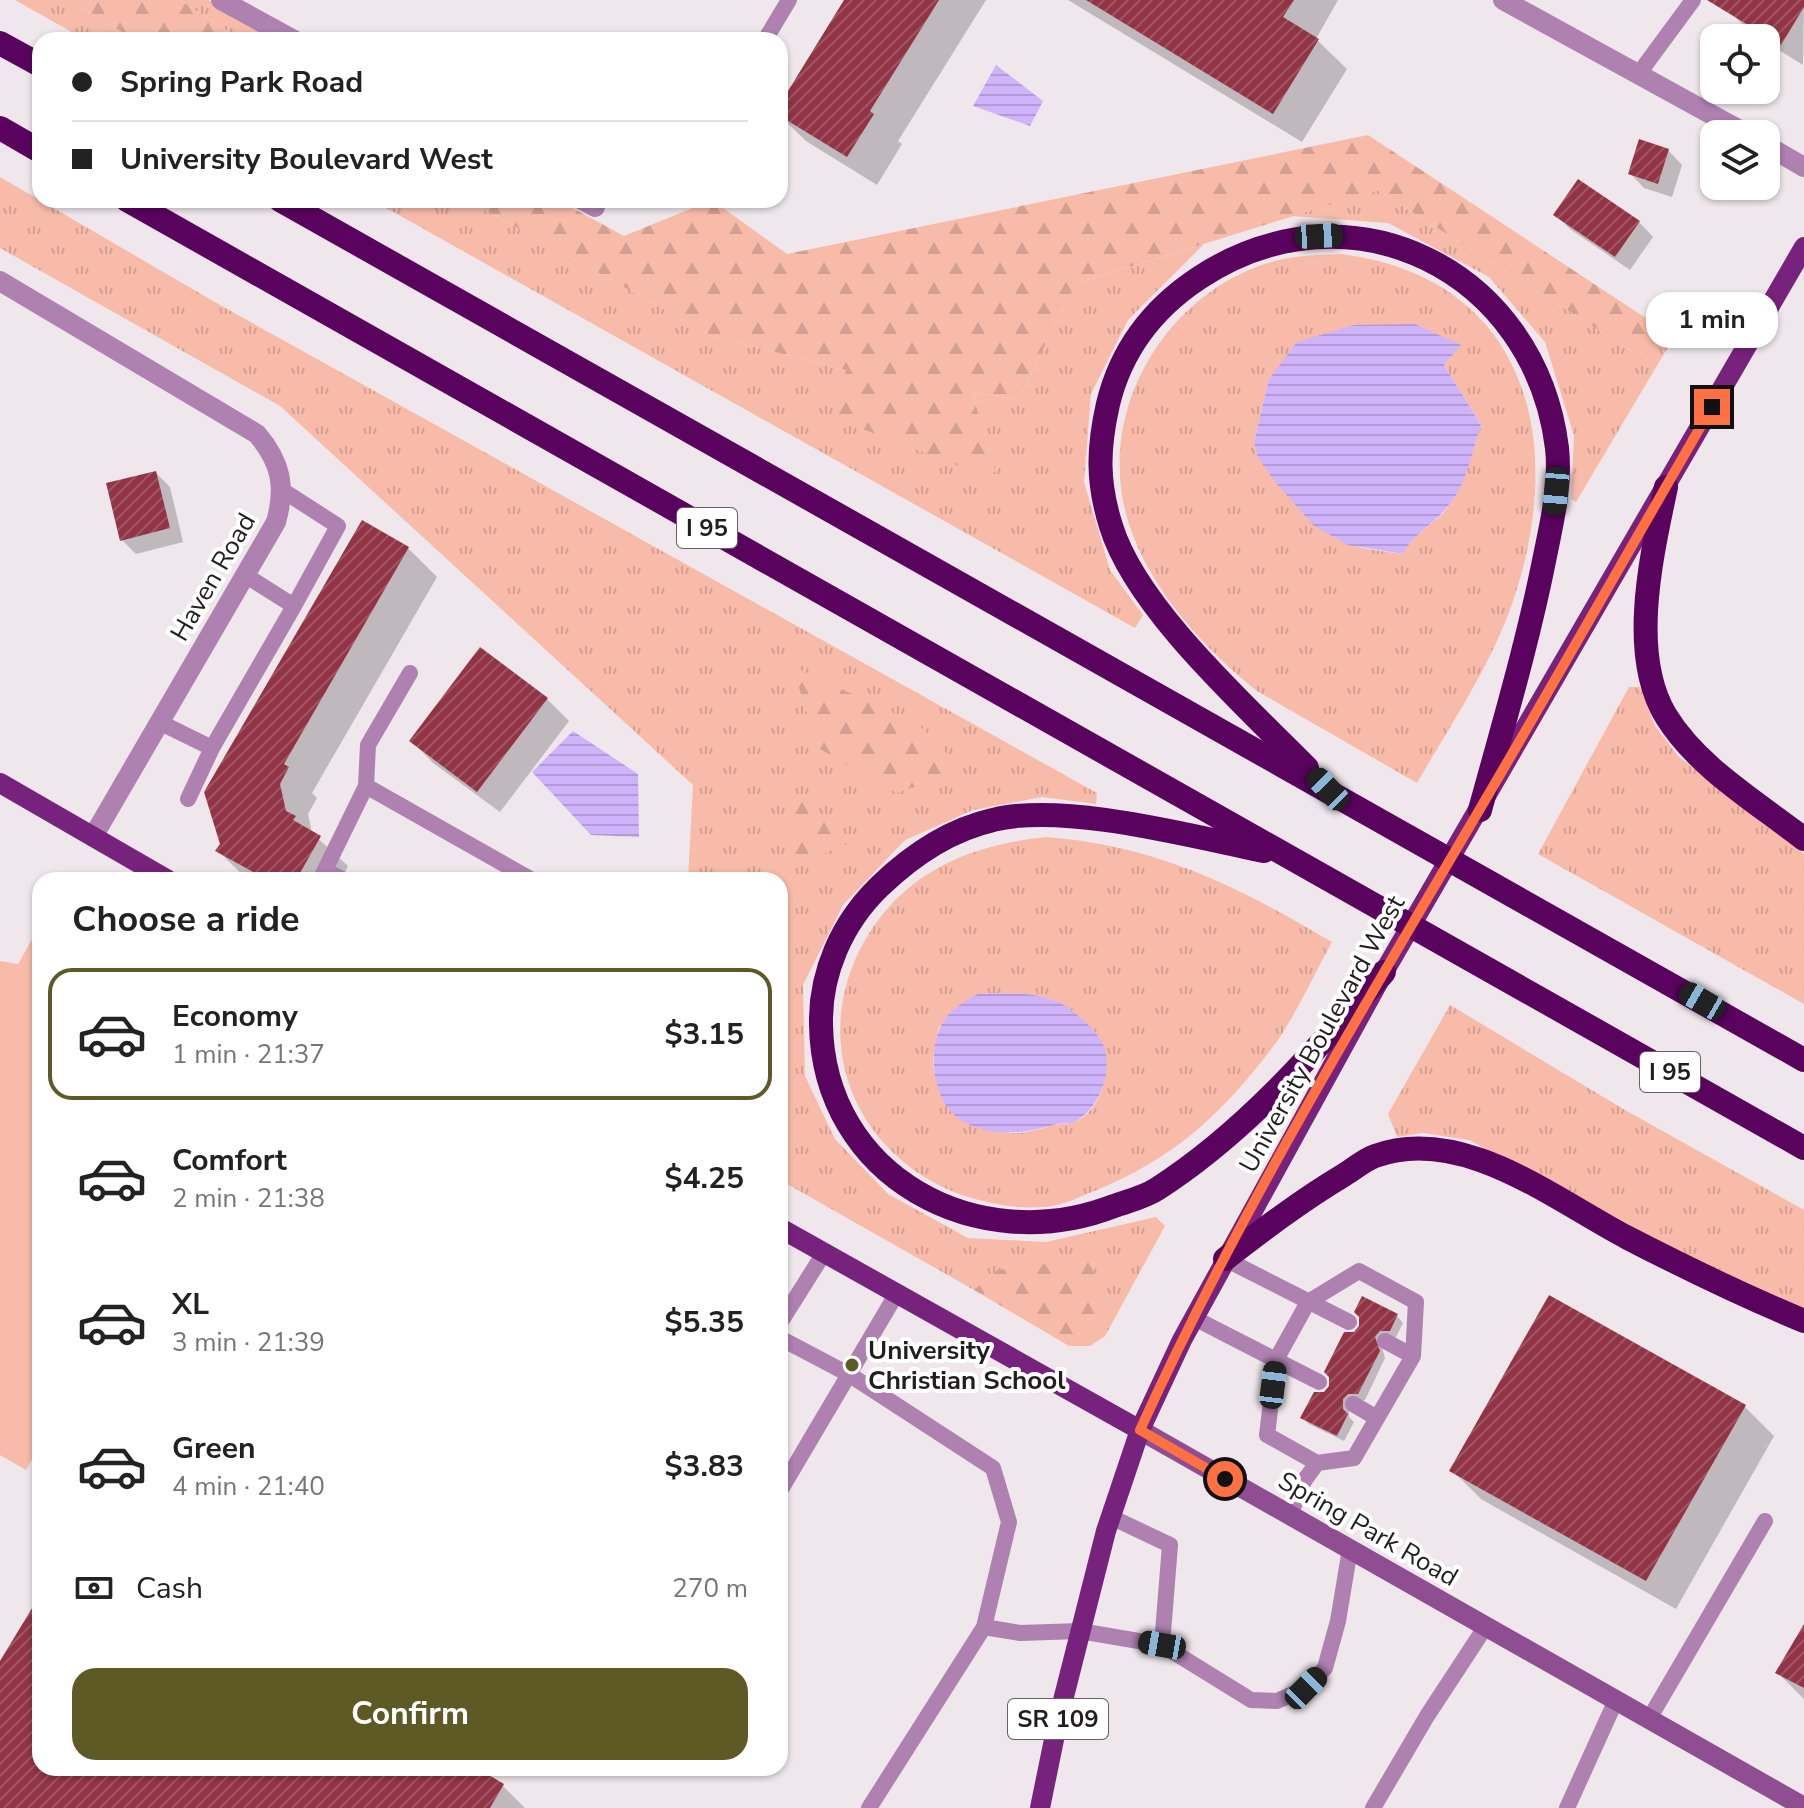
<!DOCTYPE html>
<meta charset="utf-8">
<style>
body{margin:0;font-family:"Nunito Sans",sans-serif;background:#f6f6f6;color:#222;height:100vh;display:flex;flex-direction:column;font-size:30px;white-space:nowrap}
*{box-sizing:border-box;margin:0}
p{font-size:26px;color:#767676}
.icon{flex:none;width:44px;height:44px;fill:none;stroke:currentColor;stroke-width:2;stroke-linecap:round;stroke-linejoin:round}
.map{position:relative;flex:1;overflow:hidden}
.details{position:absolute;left:32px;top:872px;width:756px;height:904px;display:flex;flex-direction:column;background:#fff;border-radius:24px;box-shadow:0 2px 6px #0004}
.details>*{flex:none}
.banner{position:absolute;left:32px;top:32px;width:756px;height:176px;border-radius:24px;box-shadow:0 2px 6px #0004;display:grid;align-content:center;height:176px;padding:0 40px;background:#fff}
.tools{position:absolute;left:1700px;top:24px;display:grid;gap:16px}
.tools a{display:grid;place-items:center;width:80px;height:80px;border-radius:16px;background:#fff;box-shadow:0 2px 6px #0004;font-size:40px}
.end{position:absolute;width:36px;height:36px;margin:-18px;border:10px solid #ff7043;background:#111;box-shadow:0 0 0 4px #111}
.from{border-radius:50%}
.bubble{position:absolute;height:56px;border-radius:24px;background:#fff;box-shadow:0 2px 6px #0004;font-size:26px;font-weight:700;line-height:56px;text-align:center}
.car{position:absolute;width:24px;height:48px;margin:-24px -12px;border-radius:10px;box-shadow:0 0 6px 2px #0007;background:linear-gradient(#222 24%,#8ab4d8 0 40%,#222 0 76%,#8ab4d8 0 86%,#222 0)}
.banner b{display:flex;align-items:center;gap:28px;height:76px;font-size:30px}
.banner b+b{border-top:2px solid #e0e0e0}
.banner i{width:20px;height:20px;background:#222}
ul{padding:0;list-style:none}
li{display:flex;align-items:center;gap:24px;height:132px;margin:0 16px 12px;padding:0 24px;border:4px solid transparent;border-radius:24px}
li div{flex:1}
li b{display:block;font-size:30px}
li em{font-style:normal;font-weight:700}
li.current{border-color:#5d5a26}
li>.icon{width:72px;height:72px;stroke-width:1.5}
h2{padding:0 40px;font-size:36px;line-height:96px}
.pay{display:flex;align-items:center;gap:20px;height:88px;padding:0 40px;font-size:30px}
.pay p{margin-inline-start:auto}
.button{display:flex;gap:16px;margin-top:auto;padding:16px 40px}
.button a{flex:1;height:92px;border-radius:24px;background:#5d5a26;color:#fff;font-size:32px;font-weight:700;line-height:92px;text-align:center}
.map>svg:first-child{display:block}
</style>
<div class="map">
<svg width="1804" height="1808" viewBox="0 0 1804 1808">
<defs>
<pattern id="grass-tufts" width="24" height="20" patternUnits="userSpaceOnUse" patternTransform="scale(2)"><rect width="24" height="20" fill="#f8bbaa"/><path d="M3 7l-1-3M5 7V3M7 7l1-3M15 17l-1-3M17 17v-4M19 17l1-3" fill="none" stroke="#d4a092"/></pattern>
<pattern id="forest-firs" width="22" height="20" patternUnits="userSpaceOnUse" patternTransform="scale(2)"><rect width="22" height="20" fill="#f8bbaa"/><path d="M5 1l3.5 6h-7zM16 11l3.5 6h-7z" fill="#d4a092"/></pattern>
<pattern id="water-rules" width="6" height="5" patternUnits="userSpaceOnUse" patternTransform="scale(2)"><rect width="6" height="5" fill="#d0b4fb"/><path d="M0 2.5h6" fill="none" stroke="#b29ad7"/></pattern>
<pattern id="building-hatch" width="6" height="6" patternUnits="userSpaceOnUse" patternTransform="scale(2)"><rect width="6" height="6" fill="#933446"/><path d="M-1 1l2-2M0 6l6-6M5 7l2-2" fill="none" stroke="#9d5664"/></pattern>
</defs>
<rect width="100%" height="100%" fill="#efe7eb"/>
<path fill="url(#grass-tufts)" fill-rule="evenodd" d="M15 0H68L136 40H86Z
M180 0H208L278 40H241Z
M0 177 220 305 1097 793 1096 804 1042 797 973 810 905 840 843 905 803 985 805 1076 835 1139 888 1194 968 1238 1046 1242 1156 1217 1165 1226 1105 1336 1090 1346H1069L1103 1303 997 1270 974 1290 780 1180V880H688L693 785 280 406 0 248Z
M1377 190 1638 355 1670 334 1674 337 1576 502 1571 499 1574 436 1545 342 1489 277 1388 223 1291 216Z
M372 200H467L712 336 846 370 997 480 972 392 1018 400 1075 284 1204 244 1128 320 1091 394 1084 482 1110 570 1143 615 1135 628Z
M1341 254C1529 278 1567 443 1513 601 1491 666 1451 724 1417 783L1257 691C1205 650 1149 588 1129 524 1093 414 1165 291 1275 261 1297 255 1319 255 1341 254ZM1460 346 1444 365 1481 425C1471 454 1464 490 1443 513 1429 528 1413 535 1402 554 1384 551 1362 550 1346 543 1300 524 1280 481 1254 442L1269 379Z
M1629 687H1640L1655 726 1678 756 1804 854V1004L1538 854Z
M1046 837C1156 845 1239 887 1332 942 1312 978 1294 1020 1269 1052 1220 1116 1172 1159 1097 1190 1083 1195 1067 1204 1052 1206 1025 1210 994 1205 968 1197 857 1161 806 1043 865 940 905 871 970 845 1046 837ZM978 994C1004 993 1040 991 1062 1005 1075 1013 1096 1030 1102 1043 1113 1068 1101 1112 1074 1122 1067 1125 1058 1123 1050 1126 1009 1139 993 1135 962 1107 929 1079 929 1069 939 1027Z
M1450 1005 1625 1110 1804 1210V1309L1730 1279 1469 1140 1423 1133 1397 1137 1388 1114Z"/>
<path fill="url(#forest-firs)" d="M68 0H180L241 40H136Z
M1368 135 1670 334 1638 355 1377 190 1075 284 1018 400 972 392 998 481 834 418 846 370 712 336 467 200H558L624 236 712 200 787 254Z
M792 666 919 725 963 770 897 793 818 748Z
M796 796 851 842 786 871Z
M1090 1259 1103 1303 1069 1346 974 1290 997 1270Z"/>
<path fill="#f8bbaa" d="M40 925V1445L26 1470 0 1455V961L18 964Z"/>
<path fill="url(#water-rules)" d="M996 65 1043 101 1030 126 973 106Z
M1415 324 1461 345 1444 365 1481 425C1470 457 1467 488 1441 514 1427 529 1413 535 1403 554L1348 545 1314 526 1277 484 1258 458 1254 442 1269 379 1297 342 1354 325Z
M573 731 638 774 639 837 591 835 532 772Z
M978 994C1004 993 1039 991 1062 1004 1074 1011 1095 1029 1102 1042 1115 1068 1100 1108 1076 1121 1069 1125 1061 1122 1053 1125 1024 1134 992 1137 964 1122 935 1106 927 1059 939 1030 946 1012 962 1002 978 994Z"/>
<path fill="#0003" d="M847 0H986L898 141 902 144 877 185 806 141 780 116V108Z
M1068 0H1338L1316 39 1347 69 1302 142Z
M1737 0H1804L1803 65 1766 42V38L1752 34 1730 12Z
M1668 150 1682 165 1672 197 1644 188 1630 173Z
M1556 215 1639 222 1653 237 1630 270 1570 229Z
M156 473 170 487 183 542 136 554 122 540Z
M408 548 437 577 312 793 317 798 308 814 312 833 348 866 341 880H248L218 851Z
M481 649 547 699 569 721 500 812 433 763 412 741Z
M1550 1297 1745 1407 1774 1436 1676 1609 1481 1499 1452 1470Z
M1397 1316 1403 1323 1396 1337H1387L1381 1344 1385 1358 1365 1400H1355L1349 1406V1417L1354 1422 1344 1441 1309 1424 1303 1418 1331 1387 1355 1334Z
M40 1599V1768H473L503 1786 525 1808H0V1665Z
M1804 1628V1699L1778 1673Z"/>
<path fill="url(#building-hatch)" d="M844 0H939L870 111 874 114 847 157 780 116V104Z
M1086 0H1294L1283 17 1319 39 1273 114Z
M1707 0H1804V7L1781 45Z
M1639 139 1669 149 1658 184 1628 174Z
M1578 179 1640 221 1615 257 1553 215Z
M156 471 170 528 120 541 106 483Z
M362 520 409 547 284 764 289 767 280 784 286 811 296 816 293 820 321 836 296 880H268L215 851 220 844 204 792Z
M480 647 548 698 477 792 409 741Z
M1549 1295 1746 1405 1646 1581 1449 1471Z
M1362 1296 1398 1314 1390 1331H1380L1375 1337 1380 1351 1358 1394H1348L1343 1399V1409L1348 1414 1337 1436 1300 1418 1314 1392H1324L1329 1386V1377L1324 1372 1344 1332H1354L1359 1326V1317L1354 1312Z
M40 1595V1768H477L504 1784 490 1808H0V1661Z
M1804 1624V1688L1775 1673Z"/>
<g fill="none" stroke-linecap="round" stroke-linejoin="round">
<path stroke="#ae81b0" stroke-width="16" d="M765 40 789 0
M1640 72 1693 0
M282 490 338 526 294 606
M159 722 212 748 294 606 245 575
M366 786 532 880
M188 799 212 748
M325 870 344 880
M320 880 366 786 368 745 410 673
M1225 1259 1349 1322
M1194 1318 1319 1382
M780 1323 824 1253
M780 1338 850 1375 993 1468 1009 1522 984 1627
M1353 1404 1377 1418
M1317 1463 1267 1435 1276 1360 1308 1302 1359 1271 1416 1302 1413 1356
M780 1491 897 1293
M1290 1515 1304 1481 1317 1463 1354 1458 1413 1356 1385 1341
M1111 1517 1170 1545 1162 1645
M1649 1719 1765 1521
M869 1808 984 1627 1020 1633 1080 1631 1162 1645 1251 1700 1277 1701 1306 1688 1325 1668 1338 1621 1350 1549
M1373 1808 1427 1716 1486 1626
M1567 1808 1616 1700"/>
<path stroke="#ae81b0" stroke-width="20" d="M221 0 294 40
M1503 0 1747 134
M1766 145 1804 167
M582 200 595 207
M0 281 257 434C281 462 286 487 276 522L94 835"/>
<path stroke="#8f4d92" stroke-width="20" d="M1140 1430 1804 1807"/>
<path stroke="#77227c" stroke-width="20" d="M0 783 168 880
M780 1228 1140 1430
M1040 1808 1058 1720 1106 1531 1140 1430 1182 1340 1384 972 1804 247"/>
<path stroke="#59035e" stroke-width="24" d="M0 43 40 65
M0 128 40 151
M127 200 1804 1148
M280 200 1804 1060
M1666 487C1652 554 1628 654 1666 716 1697 767 1758 803 1804 839
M1307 768C1246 706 1136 608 1111 526 1097 482 1098 448 1108 404 1121 350 1152 309 1199 278 1350 178 1535 270 1557 448 1561 484 1552 522 1545 556 1528 642 1503 726 1480 810
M1264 851C1191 836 1063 802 993 820 949 830 911 856 879 887 842 923 820 973 821 1024 823 1177 978 1259 1114 1206 1128 1201 1145 1197 1157 1189 1246 1132 1316 1050 1384 972
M1225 1259C1264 1229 1302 1200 1344 1175 1354 1169 1364 1160 1375 1156 1462 1124 1555 1200 1628 1238 1686 1268 1744 1296 1804 1321"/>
</g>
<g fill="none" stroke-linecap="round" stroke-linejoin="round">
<path stroke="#ff7043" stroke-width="10" d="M1225 1479 1140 1430C1233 1225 1350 1030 1464 836 1548 694 1629 550 1712 407"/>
</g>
<circle fill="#5d5a26" stroke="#fff" stroke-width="3" cx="852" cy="1365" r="8"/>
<g text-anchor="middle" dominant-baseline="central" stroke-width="8" stroke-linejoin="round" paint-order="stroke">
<g fill="#fff" stroke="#646263" stroke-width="2">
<rect x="677" y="508" width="60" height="40" rx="6"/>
<rect x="1640" y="1052" width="60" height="40" rx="6"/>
<rect x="1008" y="1699" width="100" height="40" rx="6"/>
</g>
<g font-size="24" font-weight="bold" fill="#211e20">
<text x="707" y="528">I 95</text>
<text x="1670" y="1072">I 95</text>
<text x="1058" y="1719">SR 109</text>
</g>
<g font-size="26" fill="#211e20" stroke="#fff">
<text transform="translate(213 577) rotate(-60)">Haven Road</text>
<text transform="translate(1322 1034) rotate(-61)">University Boulevard West</text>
<text transform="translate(1368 1529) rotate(30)">Spring Park Road</text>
</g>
<g font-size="26" font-weight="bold" fill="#211e20" stroke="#fff" text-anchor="start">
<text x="868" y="1350">University<tspan x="868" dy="30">Christian School</tspan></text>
</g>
</g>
</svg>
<div class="tools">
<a><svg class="icon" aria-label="locate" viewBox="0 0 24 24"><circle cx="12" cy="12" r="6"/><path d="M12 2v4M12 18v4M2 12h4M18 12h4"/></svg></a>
<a><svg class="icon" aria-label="layers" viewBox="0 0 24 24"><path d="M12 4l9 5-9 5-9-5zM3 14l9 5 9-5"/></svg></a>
</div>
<i class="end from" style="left:1225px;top:1479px"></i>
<i class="end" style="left:1712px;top:407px"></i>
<div class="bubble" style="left:1646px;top:292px;width:132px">1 min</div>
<i class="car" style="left:1319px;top:236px;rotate:87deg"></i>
<i class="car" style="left:1556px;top:491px;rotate:185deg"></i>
<i class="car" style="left:1328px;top:789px;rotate:316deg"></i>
<i class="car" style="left:1702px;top:1001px;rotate:300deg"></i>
<i class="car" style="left:1273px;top:1385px;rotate:7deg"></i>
<i class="car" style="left:1162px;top:1645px;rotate:280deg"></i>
<i class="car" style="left:1306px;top:1688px;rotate:45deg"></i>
<div class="banner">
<b><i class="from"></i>Spring Park Road</b>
<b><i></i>University Boulevard West</b>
</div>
<section class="details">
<h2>Choose a ride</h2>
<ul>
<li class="current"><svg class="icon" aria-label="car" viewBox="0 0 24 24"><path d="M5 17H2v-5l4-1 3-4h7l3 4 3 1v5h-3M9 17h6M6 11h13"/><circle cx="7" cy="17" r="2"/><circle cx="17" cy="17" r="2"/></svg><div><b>Economy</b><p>1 min · 21:37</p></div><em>$3.15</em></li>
<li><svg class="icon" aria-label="car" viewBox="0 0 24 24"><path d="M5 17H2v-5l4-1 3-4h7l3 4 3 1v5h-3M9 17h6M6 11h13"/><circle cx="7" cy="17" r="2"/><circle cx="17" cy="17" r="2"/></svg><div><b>Comfort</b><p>2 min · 21:38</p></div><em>$4.25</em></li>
<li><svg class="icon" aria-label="car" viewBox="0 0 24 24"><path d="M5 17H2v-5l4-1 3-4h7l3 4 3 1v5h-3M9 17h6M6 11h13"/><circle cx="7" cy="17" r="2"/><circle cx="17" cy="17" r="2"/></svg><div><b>XL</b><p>3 min · 21:39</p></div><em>$5.35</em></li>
<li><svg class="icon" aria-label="car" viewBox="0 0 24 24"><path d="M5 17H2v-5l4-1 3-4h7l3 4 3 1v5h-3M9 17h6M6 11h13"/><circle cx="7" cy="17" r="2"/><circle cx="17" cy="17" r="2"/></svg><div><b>Green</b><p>4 min · 21:40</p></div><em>$3.83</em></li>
</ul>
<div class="pay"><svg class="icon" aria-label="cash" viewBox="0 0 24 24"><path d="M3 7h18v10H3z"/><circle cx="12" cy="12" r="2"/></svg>Cash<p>270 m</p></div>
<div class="button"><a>Confirm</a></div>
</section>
</div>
